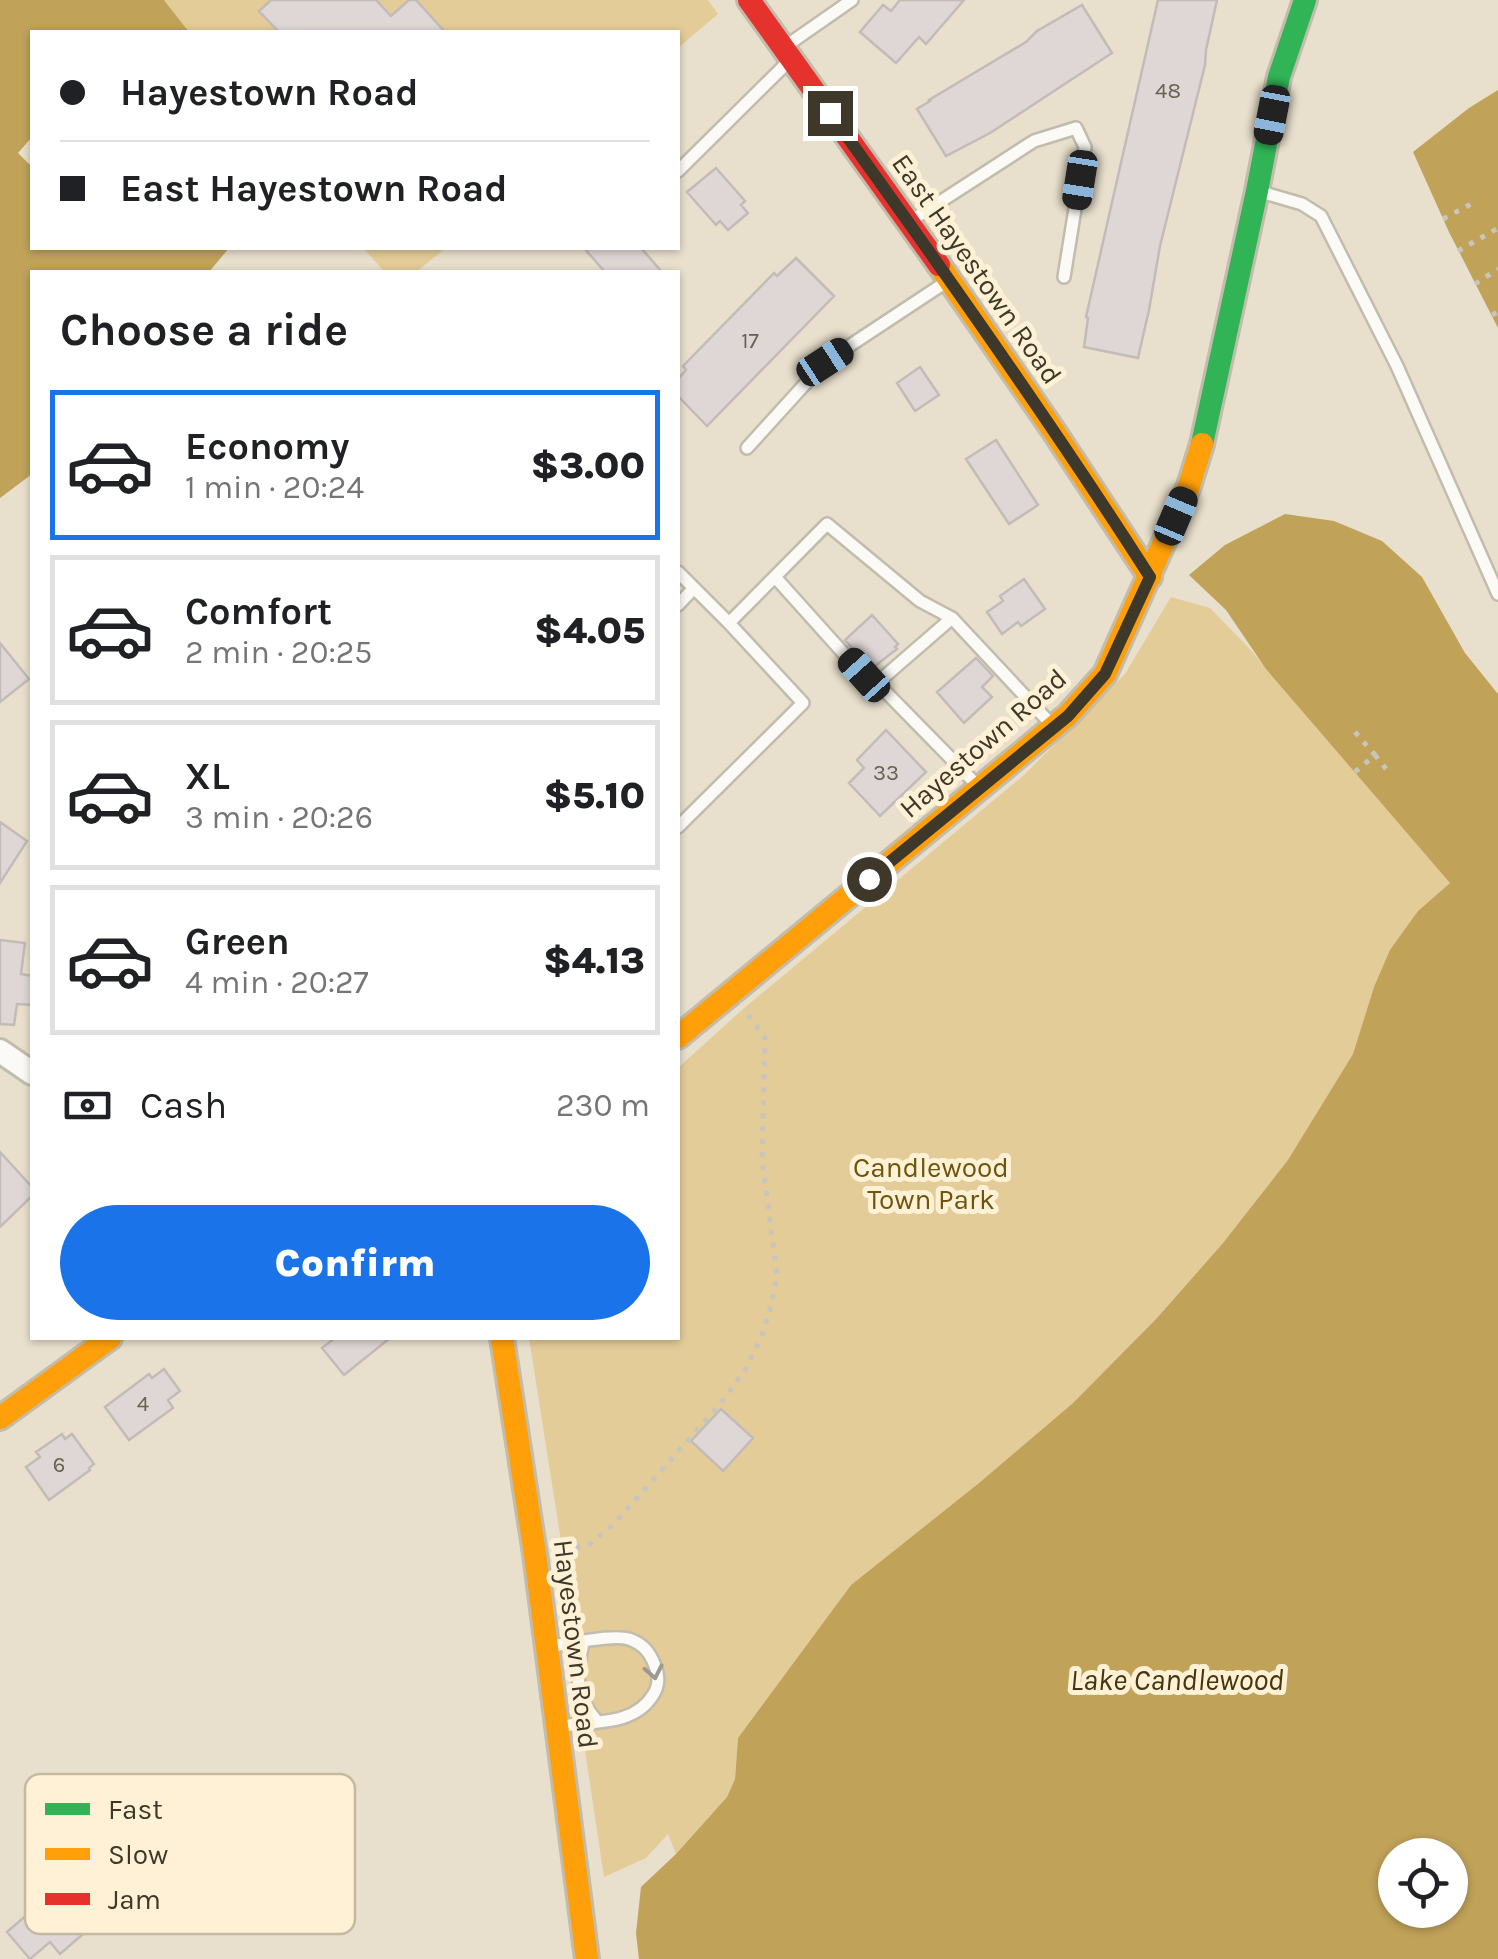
<!DOCTYPE html>
<meta charset="utf-8">
<style>
body{margin:0;font-family:Karla,sans-serif;background:#f6f6f6;color:#202124;height:100vh;display:flex;flex-direction:column;font-size:38px;white-space:nowrap}
*{box-sizing:border-box;margin:0}
p{font-size:32px;color:#757577}
.icon{flex:none;width:55px;height:55px;fill:none;stroke:currentColor;stroke-width:2;stroke-linecap:round;stroke-linejoin:round}
.map{position:relative;flex:1;overflow:hidden}
.panel{position:absolute;left:30px;top:270px;width:650px;height:1070px;display:flex;flex-direction:column;background:#fff;border-radius:0px;box-shadow:0 2px 8px #0004}
.panel>*{flex:none}
.guide{position:absolute;left:30px;top:30px;width:650px;height:220px;border-radius:0px;box-shadow:0 2px 8px #0004;display:grid;align-content:center;height:220px;padding:0 30px;background:#fff}
.fabs{position:absolute;left:1378px;top:1838px;display:grid;gap:20px}
.fabs a{display:grid;place-items:center;width:90px;height:90px;border-radius:50%;background:#fff;box-shadow:0 2px 8px #0004;font-size:50px}
.end{position:absolute;width:45px;height:45px;margin:-22px;border:12px solid #3e382a;background:#fff;box-shadow:0 0 0 5px #fff}
.from{border-radius:50%}
.car{position:absolute;width:30px;height:60px;margin:-30px -15px;border-radius:12px;box-shadow:0 0 8px 2px #0007;background:linear-gradient(#222 24%,#8ab4d8 0 40%,#222 0 76%,#8ab4d8 0 86%,#222 0)}
.guide b{display:flex;align-items:center;gap:35px;height:95px;font-size:38px}
.guide b+b{border-top:2px solid #e0e0e0}
.guide i{width:25px;height:25px;background:#202124}
ul{padding:0;list-style:none}
li{display:flex;align-items:center;gap:30px;height:150px;margin:0 20px 15px;padding:0 10px;border:5px solid #e0e0e0;border-radius:0px}
li div{flex:1}
li b{display:block;font-size:38px}
li em{font-style:normal;font-weight:800}
li.selected{border-color:#1a73e8}
li>.icon{width:90px;height:90px;stroke-width:1.5}
h2{padding:0 30px;font-size:45px;line-height:120px}
.pay{display:flex;align-items:center;gap:25px;height:110px;padding:0 30px;font-size:38px}
.pay p{margin-inline-start:auto}
.cta{display:flex;gap:20px;margin-top:auto;padding:20px 30px}
.cta a{flex:1;height:115px;border-radius:60px;background:#1a73e8;color:#fff;font-size:40px;font-weight:800;line-height:115px;text-align:center}
.map>svg:first-child{display:block}
</style>
<div class="map">
<svg width="1498" height="1959" viewBox="0 0 1498 1959">
<rect width="100%" height="100%" fill="#e8dfcc"/>
<path fill="#e4cc99" d="M164 0H708L718 14 678 48V32H189Z
M363 248H446L416 272H385Z
M1171 597 1210 608 1248 647 1451 882 1418 911 1374 987 1353 1054 1288 1161 1223 1243 1157 1318 1073 1403 979 1483 851 1585 738 1738 735 1779 727 1797 676 1854 668 1834 646 1858 604 1877 576 1690 561 1541 529 1338H678V1068L743 1009 1024 775 1125 674Z"/>
<path fill="#c0a259" fill-rule="evenodd" d="M0 0H164L189 32H32V137L18 153 32 167V248H229L209 272H32V474L0 498Z
M1498 90V328L1449 232 1413 152 1469 108Z
M1285 514 1334 521 1382 541 1422 577 1465 653 1498 694V1959H639L636 1933 641 1887 676 1854 727 1797 735 1779 738 1738 851 1585 979 1483 1073 1403 1157 1318 1223 1243 1288 1160 1353 1054 1374 987 1390 950 1418 911 1450 883 1266 669 1226 610 1189 575 1225 545ZM1450 1855V1910H1395V1855Z"/>
<path fill="#dfd7d5" stroke="#c3bbb8" stroke-width="2.5" d="M271 0H376L391 16 409 0H416L445 32H279L259 11Z
M900 0H964L926 44 919 37 896 63 860 32 883 5 891 11Z
M1158 0H1217L1206 50 1205 65 1160 246 1149 310 1138 358 1084 347 1088 318 1086 317Z
M1082 5 1112 53 990 133 946 156 917 109 930 101 929 100 1026 42 1037 31Z
M716 168 745 201 741 205 748 213 728 230 720 221 716 225 687 192Z
M584 248H641L662 272H605Z
M796 258 834 296 707 426 678 396V379L686 370 683 366 774 273 777 276Z
M920 367 939 395 915 411 897 383Z
M996 440 1038 505 1009 524 966 459Z
M1024 579 1045 609 1021 626 1018 622 1002 634 987 612 1003 601 1000 596Z
M872 615 898 644 895 647 897 649 871 669 845 640Z
M0 643 29 679 0 702Z
M976 658 993 676 982 687 992 697 964 723 937 692Z
M886 730 926 772 880 816 849 783 864 768 857 760Z
M0 822 27 841 0 883Z
M0 940 25 943 21 974 32 976V1005L17 1004 14 1025 0 1024Z
M0 1152 32 1187V1196L0 1227Z
M335 1338H390L344 1375 322 1348Z
M164 1369 180 1391 168 1400 173 1408 129 1440 105 1407 149 1374 152 1378Z
M721 1409 753 1438 723 1471 691 1441Z
M62 1434 65 1439 72 1434 94 1464 89 1468 90 1470 49 1500 26 1467 40 1457 36 1452Z
M50 1895 83 1934 60 1954 50 1942 30 1959 7 1932Z"/>
<g fill="none" stroke-linecap="round" stroke-linejoin="round">
<g stroke="#c2bcad" stroke-width="16">
<path id="lane" d="M786 46 852 0
M678 171 788 62
M1261 192 1302 204 1321 216 1397 366 1498 594
M912 220 1034 141 1076 128 1085 147 1064 277
M747 448 825 362 946 282
M678 572 729 623 803 703 678 827
M775 577 863 675 877 683
M678 605 694 588
M729 623 827 524 920 601 952 618
M977 785 877 683 952 618 1051 724
M583 1643C576 1674 574 1696 597 1721
M551 1646C571 1644 612 1634 629 1639 643 1644 650 1652 655 1666 659 1675 659 1686 653 1695 634 1726 594 1721 561 1726"/>
</g>
<g stroke="#c2bcad" stroke-width="28">
<path id="street" d="M0 1051 32 1073"/>
</g>
<g stroke="#c2bcad" stroke-width="28">
<path id="fast" d="M1202 444 1257 191 1279 77 1305 0"/>
</g>
<g stroke="#c2bcad" stroke-width="28">
<path id="slow" d="M939 265 1053 430 1150 577
M678 1037 1068 715 1105 674 1189 486 1202 444
M502 1338 535 1554 587 1959
M0 1418 110 1338"/>
</g>
<g stroke="#c2bcad" stroke-width="28">
<path id="jam" d="M749 0 939 265"/>
</g>
<path stroke="#c8c5bd" stroke-width="5" stroke-dasharray="5 8" stroke-linecap="butt" d="M1443 219 1473 203
M1458 251 1498 228
M1475 284 1498 269
M1492 315 1498 312
M1355 732 1375 755
M1355 772 1375 755 1387 770
M563 1551 590 1544 613 1525 720 1404 745 1370 761 1338 771 1306 777 1274 762 1160 765 1038 748 1015"/>
<use href="#lane" stroke="#fcfaf7" stroke-width="11"/>
<use href="#street" stroke="#fcfaf7" stroke-width="22"/>
<use href="#fast" stroke="#30b455" stroke-width="22"/>
<use href="#slow" stroke="#ff9f0a" stroke-width="22"/>
<use href="#jam" stroke="#e5322d" stroke-width="22"/>
</g>
<defs><path id="oneway-chevron" d="M-2-3.5L2.5 0L-2 3.5" fill="none" stroke-width="1.6" stroke-linecap="round" stroke-linejoin="round" transform="scale(2.5)"/></defs>
<use stroke="#9d9990" href="#oneway-chevron" transform="translate(654 1672) rotate(79)"/>
<g fill="none" stroke-linecap="round" stroke-linejoin="round">
<path stroke="#3e382a" stroke-width="12" d="M830 113C940 265 1049 419 1150 577L1105 674 1068 716 869 879"/>
</g>
<g text-anchor="middle" dominant-baseline="central" stroke-width="10" stroke-linejoin="round" paint-order="stroke">
<g font-size="22" fill="#666055">
<text x="1168" y="91">48</text>
<text x="750" y="341">17</text>
<text x="886" y="773">33</text>
<text x="143" y="1404">4</text>
<text x="59" y="1465">6</text>
</g>
<g font-size="28" fill="#3e382a" stroke="#fef1d5">
<text transform="translate(977 269) rotate(55)">East Hayestown Road</text>
<text transform="translate(983 743) rotate(-41)">Hayestown Road</text>
<text transform="translate(576 1644) rotate(83)">Hayestown Road</text>
</g>
<g font-size="28" fill="#6e540c" stroke="#fef1d5">
<text x="931" y="1167">Candlewood<tspan x="931" dy="32">Town Park</tspan></text>
</g>
<g font-size="30" font-style="italic" fill="#46360e" stroke="#fef1d5">
<text x="1177" y="1680">Lake Candlewood</text>
</g>
</g>
<rect x="25" y="1774" width="330" height="160" rx="15" fill="#fef1d5" stroke="#c4baa2" stroke-width="2.5"/>
<rect x="45" y="1803" width="45" height="12" fill="#30b455"/>
<rect x="45" y="1848" width="45" height="12" fill="#ff9f0a"/>
<rect x="45" y="1893" width="45" height="12" fill="#e5322d"/>
<g font-size="28" fill="#3e382a">
<text x="108" y="1819">Fast</text>
<text x="108" y="1864">Slow</text>
<text x="108" y="1909">Jam</text>
</g>
</svg>
<div class="fabs">
<a><svg class="icon" aria-label="locate" viewBox="0 0 24 24"><circle cx="12" cy="12" r="6"/><path d="M12 2v4M12 18v4M2 12h4M18 12h4"/></svg></a>
</div>
<i class="end from" style="left:869px;top:879px"></i>
<i class="end" style="left:830px;top:113px"></i>
<i class="car" style="left:1272px;top:115px;rotate:191deg"></i>
<i class="car" style="left:1080px;top:180px;rotate:189deg"></i>
<i class="car" style="left:825px;top:362px;rotate:57deg"></i>
<i class="car" style="left:1176px;top:516px;rotate:23deg"></i>
<i class="car" style="left:864px;top:675px;rotate:318deg"></i>
<div class="guide">
<b><i class="from"></i>Hayestown Road</b>
<b><i></i>East Hayestown Road</b>
</div>
<section class="panel">
<h2>Choose a ride</h2>
<ul>
<li class="selected"><svg class="icon" aria-label="car" viewBox="0 0 24 24"><path d="M5 17H2v-5l4-1 3-4h7l3 4 3 1v5h-3M9 17h6M6 11h13"/><circle cx="7" cy="17" r="2"/><circle cx="17" cy="17" r="2"/></svg><div><b>Economy</b><p>1 min · 20:24</p></div><em>$3.00</em></li>
<li><svg class="icon" aria-label="car" viewBox="0 0 24 24"><path d="M5 17H2v-5l4-1 3-4h7l3 4 3 1v5h-3M9 17h6M6 11h13"/><circle cx="7" cy="17" r="2"/><circle cx="17" cy="17" r="2"/></svg><div><b>Comfort</b><p>2 min · 20:25</p></div><em>$4.05</em></li>
<li><svg class="icon" aria-label="car" viewBox="0 0 24 24"><path d="M5 17H2v-5l4-1 3-4h7l3 4 3 1v5h-3M9 17h6M6 11h13"/><circle cx="7" cy="17" r="2"/><circle cx="17" cy="17" r="2"/></svg><div><b>XL</b><p>3 min · 20:26</p></div><em>$5.10</em></li>
<li><svg class="icon" aria-label="car" viewBox="0 0 24 24"><path d="M5 17H2v-5l4-1 3-4h7l3 4 3 1v5h-3M9 17h6M6 11h13"/><circle cx="7" cy="17" r="2"/><circle cx="17" cy="17" r="2"/></svg><div><b>Green</b><p>4 min · 20:27</p></div><em>$4.13</em></li>
</ul>
<div class="pay"><svg class="icon" aria-label="cash" viewBox="0 0 24 24"><path d="M3 7h18v10H3z"/><circle cx="12" cy="12" r="2"/></svg>Cash<p>230 m</p></div>
<div class="cta"><a>Confirm</a></div>
</section>
</div>
